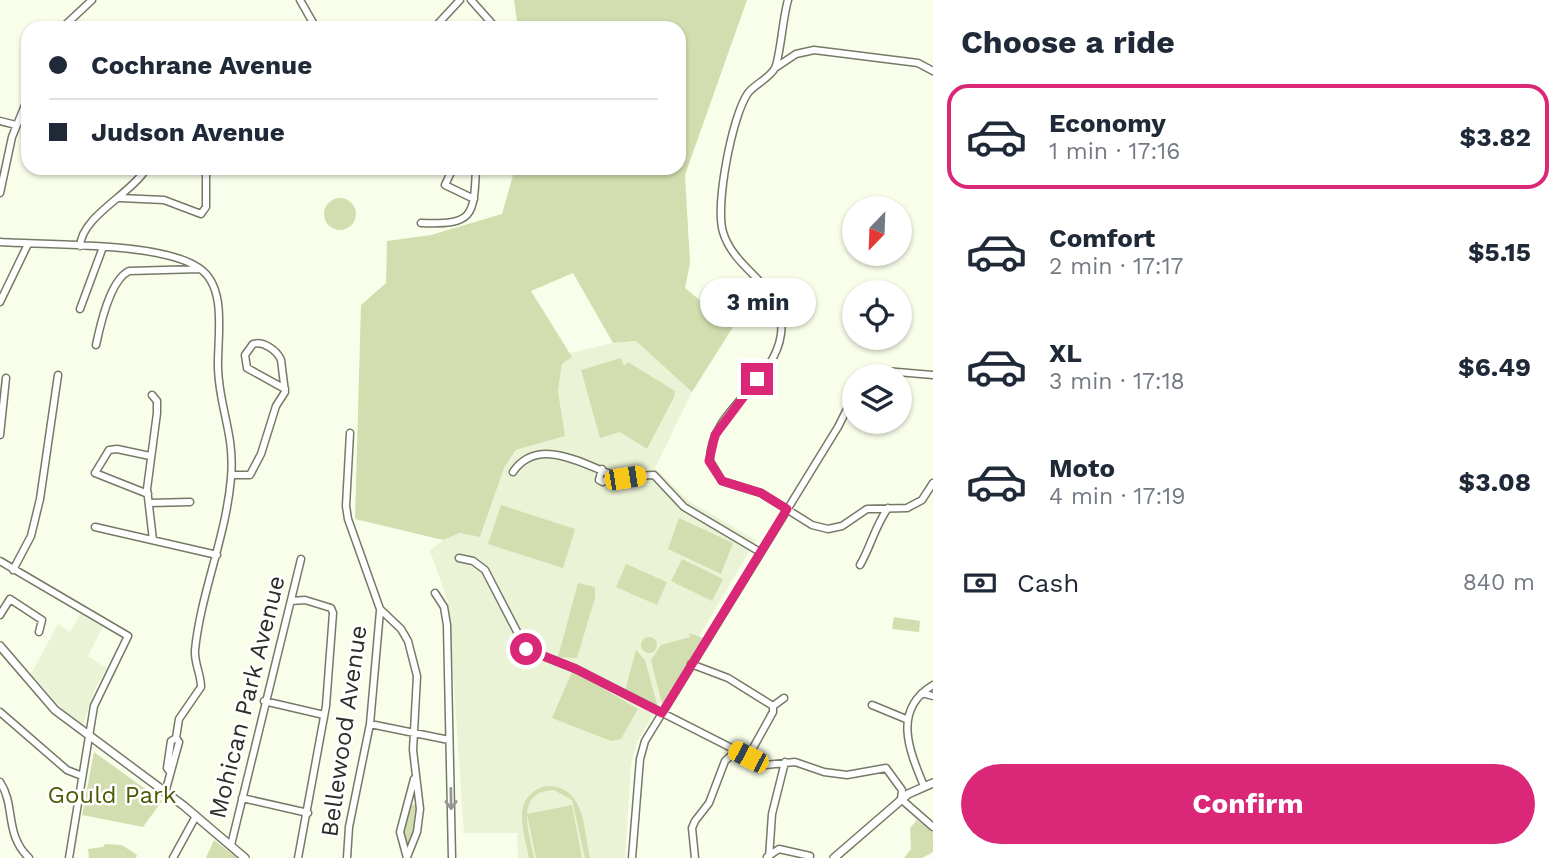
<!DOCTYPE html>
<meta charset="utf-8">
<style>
body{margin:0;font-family:"Work Sans",sans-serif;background:#f2f2f3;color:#1f2937;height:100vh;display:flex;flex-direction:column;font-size:26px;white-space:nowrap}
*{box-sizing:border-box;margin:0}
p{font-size:23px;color:#747a83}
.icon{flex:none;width:38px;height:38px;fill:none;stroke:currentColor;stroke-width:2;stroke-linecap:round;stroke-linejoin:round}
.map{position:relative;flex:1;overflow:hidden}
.drawer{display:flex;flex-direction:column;background:#fff;width:630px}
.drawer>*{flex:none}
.top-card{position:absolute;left:21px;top:21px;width:665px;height:154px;border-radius:21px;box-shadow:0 2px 5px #0004;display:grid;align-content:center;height:154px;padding:0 28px;background:#fff}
.needle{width:46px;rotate:203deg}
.buttons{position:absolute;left:842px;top:196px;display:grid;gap:14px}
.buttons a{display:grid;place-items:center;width:70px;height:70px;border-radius:50%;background:#fff;box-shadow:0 2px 5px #0004;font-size:35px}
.end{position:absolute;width:32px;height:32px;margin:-16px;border:9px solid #db2777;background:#fff;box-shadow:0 0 0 4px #fff}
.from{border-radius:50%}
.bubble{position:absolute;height:49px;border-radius:24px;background:#fff;box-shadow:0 2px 5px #0004;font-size:23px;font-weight:700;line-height:49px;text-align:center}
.car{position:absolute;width:21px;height:42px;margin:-21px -10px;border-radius:9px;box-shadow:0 0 5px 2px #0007;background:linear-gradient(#f5c518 24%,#345 0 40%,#f5c518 0 76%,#345 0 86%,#f5c518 0)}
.top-card b{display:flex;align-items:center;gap:24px;height:66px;font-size:26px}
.top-card b+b{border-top:2px solid #e0e1e3}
.top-card i{width:18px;height:18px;background:#1f2937}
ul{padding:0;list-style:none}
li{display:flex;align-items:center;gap:21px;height:105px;margin:0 14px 10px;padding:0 14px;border:4px solid transparent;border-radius:21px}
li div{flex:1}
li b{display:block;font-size:26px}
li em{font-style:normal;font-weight:700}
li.active{border-color:#db2777}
li>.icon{width:63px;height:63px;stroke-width:1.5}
h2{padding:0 28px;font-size:32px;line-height:84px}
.pay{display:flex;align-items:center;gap:18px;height:77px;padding:0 28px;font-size:26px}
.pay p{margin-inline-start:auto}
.cta{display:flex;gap:14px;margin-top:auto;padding:14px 28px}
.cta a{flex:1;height:80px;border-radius:42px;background:#db2777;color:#fff;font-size:28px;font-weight:700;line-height:80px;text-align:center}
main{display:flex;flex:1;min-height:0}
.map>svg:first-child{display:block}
</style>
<main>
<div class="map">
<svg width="933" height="858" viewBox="0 0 933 858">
<rect width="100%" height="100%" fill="#f8fee9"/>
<path fill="#ebf3d7" d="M636 341 692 392 655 468 689 501 756 540 637 742 631 764 625 858H518L517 833H464L448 602 430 551 443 540 460 533 480 537 504 468 517 450 565 436 558 391 562 364 570 353 613 343Z
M80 614 103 627 88 656 107 668 94 691 83 725 64 711 31 674 58 624 70 632Z"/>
<path fill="#d2deaf" d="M514 0H747L685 175 690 263 685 288 733 327 692 392 636 341 613 343 573 273 531 291 572 357 562 364 558 391 565 436 516 450 504 468 480 537 460 533 443 540 355 519 361 305 386 283 387 241 431 235 502 214 515 168H679V28H518Z
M324 214a16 16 0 1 1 32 0a16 16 0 1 1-32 0Z
M621 358 624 366 628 362 675 391 674 397 647 449 620 432 600 438 581 370Z
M501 505 575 529 563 568 488 544Z
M679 518 733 543 721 574 668 549Z
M682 559 723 579 712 601 671 581Z
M626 564 667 582 657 605 616 587Z
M578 583 595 587V598L577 658 558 657Z
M894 617 920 621 919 632 892 629Z
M689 633 703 638 662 704 651 660 661 645 690 637Z
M641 645a8 8 0 1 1 16 0a8 8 0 1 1-16 0Z
M636 650 645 660 658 708 625 691Z
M573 670 638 709 621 739 611 741 552 718Z
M94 752 162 801 143 827 82 815Z
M546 786C585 785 584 829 590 858H585L572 800 554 790C514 791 529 832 534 858H529C524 831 510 796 546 786Z
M414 804 418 808 415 833 408 847C401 834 405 820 409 807Z
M572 805 582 858H536L527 814Z
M917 820 933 833V852L922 858H904L911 849 910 828Z
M214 840 237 858H206Z
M105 844 122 845 137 855 136 858H89L88 849 103 847Z"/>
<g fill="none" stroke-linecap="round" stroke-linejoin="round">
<g stroke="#757a68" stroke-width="9">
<path id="minor" d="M300 0 316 28
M471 0 496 28
M788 0C783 16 780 58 775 68 770 78 755 84 748 93 732 116 715 205 723 232 735 273 787 286 781 334 775 383 709 410 710 461L722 481 761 493 812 525 828 529 842 526 867 509 907 508 922 500 933 483
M62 28 92 0
M434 28 460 0
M775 68 796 54 814 50 918 63 933 71
M0 121 16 125
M453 168 445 185 474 199
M0 193 12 137 28 98
M120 198 164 200 201 214 206 207V168
M421 223C473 225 474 217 476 168
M0 242C47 245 162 242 199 268 228 287 217 338 218 368 219 408 235 434 231 478 226 537 201 592 195 650 194 663 201 674 201 687L179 719 176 738 179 742 165 793
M80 246C82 216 130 195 147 168
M0 302 28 244
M80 309 103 247
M96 345C100 326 110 280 129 271L200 269
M869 376 885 371 933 375
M152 395 157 401V413L147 489 153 540
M350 433 346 506 348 519 380 609 401 629 408 641 417 676 413 750 420 809 417 832 407 857
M0 435 6 378
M602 469 599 480 603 482 612 475
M513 472C538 435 585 465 615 476 627 480 642 475 654 475L684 507 760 552
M231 475H250L261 454 276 406 285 392 281 360C277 350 263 341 253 344L245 355 247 368 285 389
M148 494 95 473 109 450 117 449 150 456
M149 503 190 502
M95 527 217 555
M459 558 473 561 485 570 526 649 576 669 765 765 795 762 824 772 847 775 886 768 902 790 901 799 933 827
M0 561 128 636 94 706 69 858
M860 565C871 546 875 526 888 508
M13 570 31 536 40 499 58 375
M435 593 444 607 447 625 452 858
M291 601 305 600 331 608 333 613 326 706 298 858
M0 615 10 599 42 620 39 632
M691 664 728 678 773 706V712L748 757
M922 693 933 696
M264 701 324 715
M872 705 906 719
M773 706 784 698
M0 712 67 770 82 776
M370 724 449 740
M170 772 167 768 171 741 176 738
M0 782C16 806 4 834 29 858
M924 786C909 750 892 710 933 685
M242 798 308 813
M231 845 301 559
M767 857 779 849 810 856
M173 858 196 816
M347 858 349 827 370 724 380 611
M407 858 400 832 414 779
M632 858 640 759 645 741 838 427 854 395
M695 858 692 828 695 821 709 803 725 761 736 751
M769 858 772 814 785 762"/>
</g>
<g stroke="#757a68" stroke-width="10">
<path id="major" d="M0 646 55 710 184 806 245 858
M834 858 908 794 933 783"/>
</g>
<use href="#minor" stroke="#fff" stroke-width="6"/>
<use href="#major" stroke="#fff" stroke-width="7"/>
</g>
<defs><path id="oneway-shaft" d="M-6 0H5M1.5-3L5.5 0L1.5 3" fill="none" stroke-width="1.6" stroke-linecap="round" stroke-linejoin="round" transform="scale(1.75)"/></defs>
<use stroke="#969693" href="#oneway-shaft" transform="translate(451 799) rotate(89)"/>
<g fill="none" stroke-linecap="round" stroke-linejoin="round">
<path stroke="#db2777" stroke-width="9" d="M526 649 576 669 662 713 787 509 761 493 722 481 709 461 715 435 757 379"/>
</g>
<g text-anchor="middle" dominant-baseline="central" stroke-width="5" stroke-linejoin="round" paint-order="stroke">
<g font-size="24" fill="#2c2e27" stroke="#fff">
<text transform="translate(247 697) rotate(-76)">Mohican Park Avenue</text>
<text transform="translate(344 731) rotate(-82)">Bellewood Avenue</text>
</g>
<g font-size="24" fill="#4d5b06" stroke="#fff">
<text x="112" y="795">Gould Park</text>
</g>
</g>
</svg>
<div class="buttons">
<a><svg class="needle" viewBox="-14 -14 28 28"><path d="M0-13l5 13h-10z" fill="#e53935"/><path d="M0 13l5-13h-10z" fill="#747a83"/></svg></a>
<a><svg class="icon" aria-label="locate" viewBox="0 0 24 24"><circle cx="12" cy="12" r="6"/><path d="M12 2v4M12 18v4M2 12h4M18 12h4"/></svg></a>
<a><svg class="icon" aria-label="layers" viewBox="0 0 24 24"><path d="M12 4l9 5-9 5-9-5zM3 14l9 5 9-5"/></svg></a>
</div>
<i class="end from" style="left:526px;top:649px"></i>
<i class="end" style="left:757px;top:379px"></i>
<div class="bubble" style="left:700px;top:278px;width:116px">3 min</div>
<i class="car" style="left:625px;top:478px;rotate:81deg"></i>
<i class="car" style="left:748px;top:757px;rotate:297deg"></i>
<div class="top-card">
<b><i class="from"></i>Cochrane Avenue</b>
<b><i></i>Judson Avenue</b>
</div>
</div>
<section class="drawer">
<h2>Choose a ride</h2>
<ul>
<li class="active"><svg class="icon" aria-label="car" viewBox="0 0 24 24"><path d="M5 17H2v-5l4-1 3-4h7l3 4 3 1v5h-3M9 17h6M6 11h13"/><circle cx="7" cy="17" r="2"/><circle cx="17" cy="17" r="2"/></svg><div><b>Economy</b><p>1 min · 17:16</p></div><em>$3.82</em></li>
<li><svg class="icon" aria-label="car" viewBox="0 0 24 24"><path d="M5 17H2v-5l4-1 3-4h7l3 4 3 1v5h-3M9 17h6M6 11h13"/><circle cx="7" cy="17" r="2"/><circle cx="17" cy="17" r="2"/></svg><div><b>Comfort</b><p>2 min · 17:17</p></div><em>$5.15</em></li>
<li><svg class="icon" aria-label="car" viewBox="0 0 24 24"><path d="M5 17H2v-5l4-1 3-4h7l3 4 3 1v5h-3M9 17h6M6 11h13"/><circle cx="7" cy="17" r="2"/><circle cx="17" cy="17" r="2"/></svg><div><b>XL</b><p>3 min · 17:18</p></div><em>$6.49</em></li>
<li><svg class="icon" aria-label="car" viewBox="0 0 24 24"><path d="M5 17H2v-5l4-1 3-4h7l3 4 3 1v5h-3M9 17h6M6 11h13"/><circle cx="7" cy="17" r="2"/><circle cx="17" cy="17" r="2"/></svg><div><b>Moto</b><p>4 min · 17:19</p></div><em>$3.08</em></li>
</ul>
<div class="pay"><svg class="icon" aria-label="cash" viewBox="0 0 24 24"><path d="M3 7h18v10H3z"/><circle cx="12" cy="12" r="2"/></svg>Cash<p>840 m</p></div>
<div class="cta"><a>Confirm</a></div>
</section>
</main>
